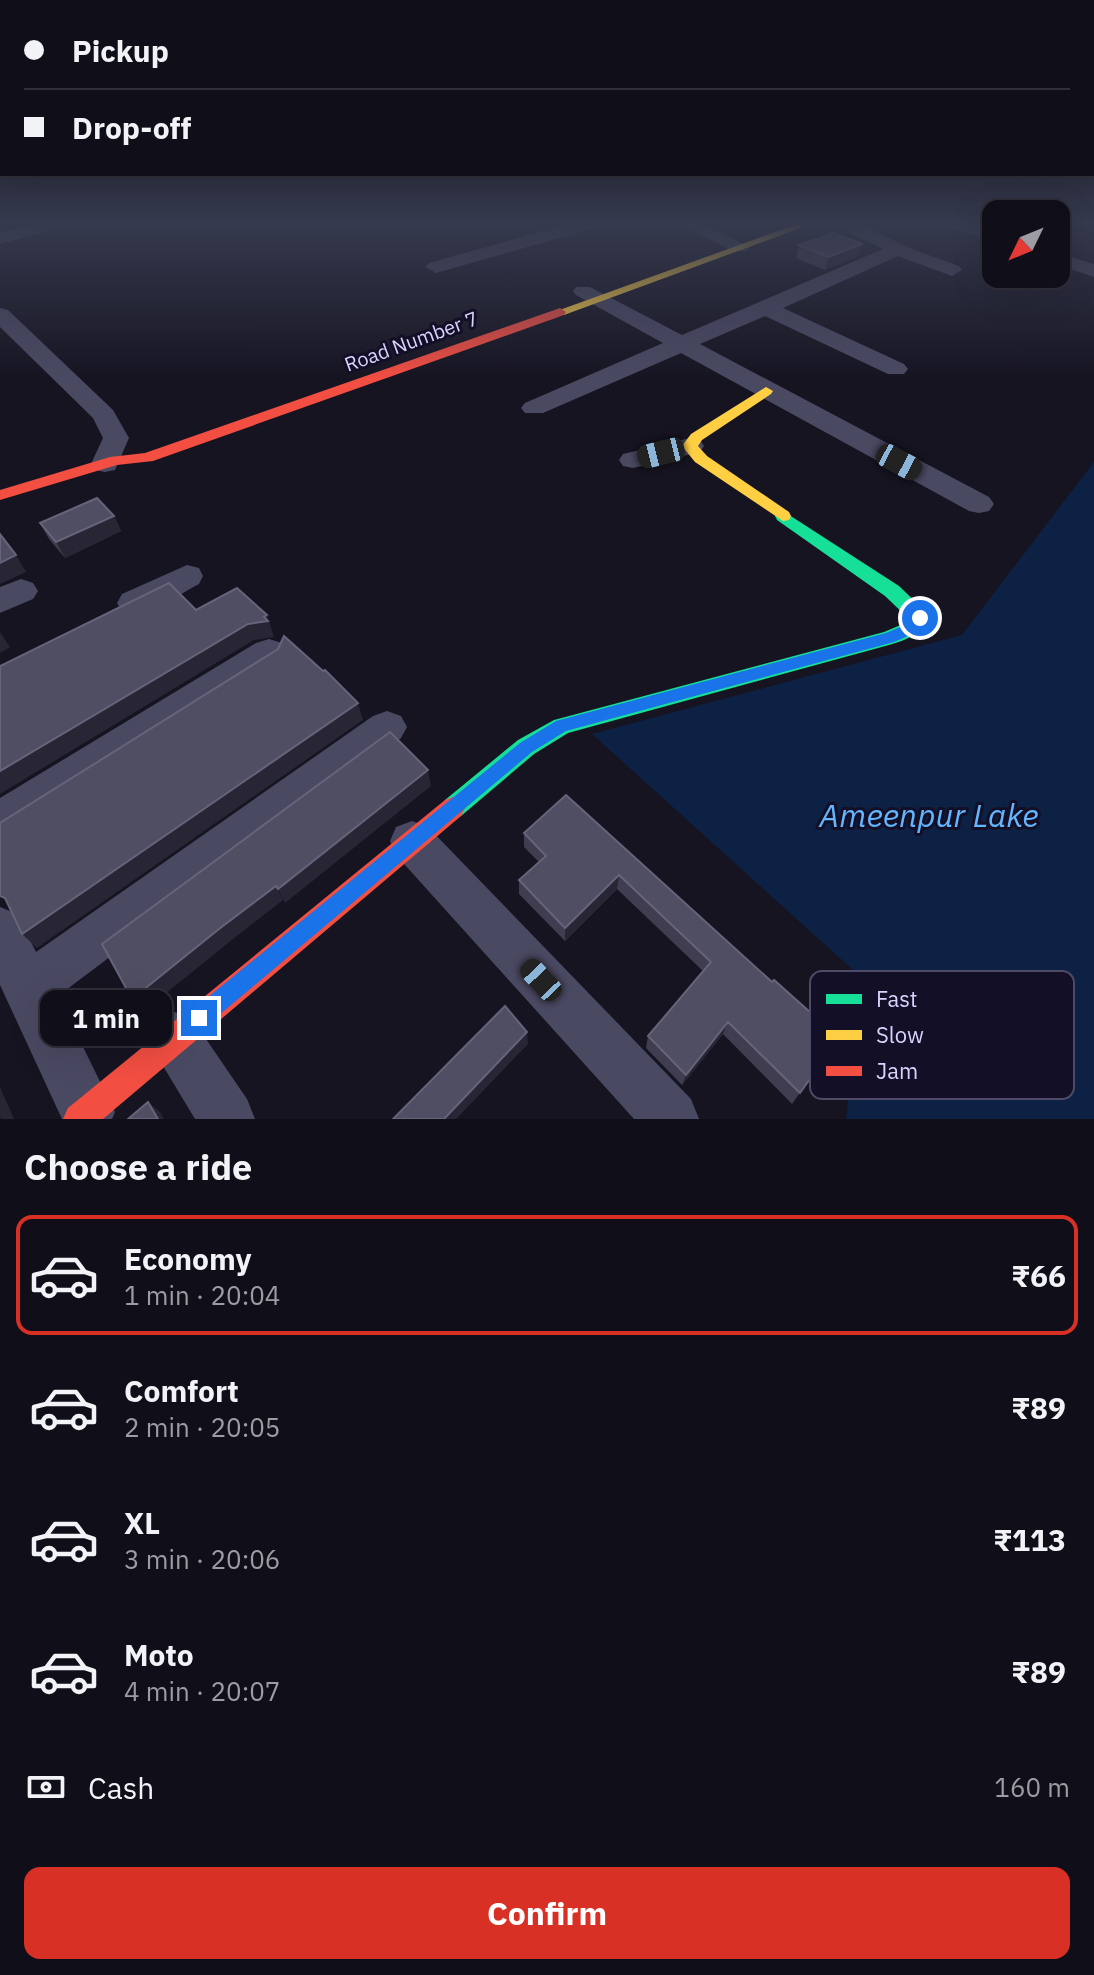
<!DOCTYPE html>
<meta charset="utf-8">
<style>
body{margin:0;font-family:"IBM Plex Sans",sans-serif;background:#1e1d26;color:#f1f3f6;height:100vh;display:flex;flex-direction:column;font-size:30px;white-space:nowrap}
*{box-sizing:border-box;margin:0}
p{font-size:26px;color:#9c9ca2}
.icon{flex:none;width:44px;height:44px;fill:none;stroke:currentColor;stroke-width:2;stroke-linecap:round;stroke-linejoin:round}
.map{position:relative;height:1119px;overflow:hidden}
.drawer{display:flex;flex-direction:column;background:#100f19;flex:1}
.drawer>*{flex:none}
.hud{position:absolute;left:0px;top:0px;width:1094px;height:176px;box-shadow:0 8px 32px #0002,0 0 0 2px #302f38;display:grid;align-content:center;height:176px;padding:0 24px;background:#100f19}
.needle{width:52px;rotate:227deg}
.buttons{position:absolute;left:982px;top:200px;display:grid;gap:16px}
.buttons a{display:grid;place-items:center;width:88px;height:88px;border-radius:16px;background:#100f19;box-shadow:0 8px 32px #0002,0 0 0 2px #302f38;font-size:40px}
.end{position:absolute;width:36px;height:36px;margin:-18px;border:10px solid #1a73e8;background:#fff;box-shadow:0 0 0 4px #fff}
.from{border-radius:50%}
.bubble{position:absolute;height:56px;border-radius:16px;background:#100f19;box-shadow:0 8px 32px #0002,0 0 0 2px #302f38;font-size:26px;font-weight:700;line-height:56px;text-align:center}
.car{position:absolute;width:24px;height:48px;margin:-24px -12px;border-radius:10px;box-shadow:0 0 6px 2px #0007;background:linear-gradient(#222 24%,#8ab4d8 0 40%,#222 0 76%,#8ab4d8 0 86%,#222 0)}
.hud b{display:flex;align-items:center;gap:28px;height:76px;font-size:30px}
.hud b+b{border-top:2px solid #302f38}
.hud i{width:20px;height:20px;background:#f1f3f6}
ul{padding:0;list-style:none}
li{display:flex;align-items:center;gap:24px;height:120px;margin:0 16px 12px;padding:0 8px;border:4px solid transparent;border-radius:16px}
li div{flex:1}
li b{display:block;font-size:30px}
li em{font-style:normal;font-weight:700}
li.current{border-color:#d93025}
li>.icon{width:72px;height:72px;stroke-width:1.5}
h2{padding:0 24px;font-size:36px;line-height:96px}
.pay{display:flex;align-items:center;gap:20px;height:88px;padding:0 24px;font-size:30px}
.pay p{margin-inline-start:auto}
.primary-button{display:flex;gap:16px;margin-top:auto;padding:16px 24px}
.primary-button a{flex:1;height:92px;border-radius:16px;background:#d93025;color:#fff;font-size:32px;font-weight:700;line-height:92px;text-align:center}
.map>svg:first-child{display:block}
</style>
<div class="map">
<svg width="1094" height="1119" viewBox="0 0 1094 1119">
<rect width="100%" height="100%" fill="#161421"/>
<path fill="#0d2144" d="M1094 462V1119H846L863 979 592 734 962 635Z"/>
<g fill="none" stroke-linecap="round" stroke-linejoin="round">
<path fill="#4a4962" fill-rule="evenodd" d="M37 223H66L63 227 0 244V232Z
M573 223H601L598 227 443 271 436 273 426 267 429 263Z
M678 223H701L749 247 747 251H733Z
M829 223C867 221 874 233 906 246 923 254 941 259 959 266L962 270 952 276 898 256 783 308 904 364 908 369 904 374H888L765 316 700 344 989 497 994 504 989 511 979 513 969 511 681 353 543 413H525L521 408 525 403 663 343 576 295 573 291 576 287H590L682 335 883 249Z
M947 223H972L996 231V243L950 227Z
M1056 252 1094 264V277L1056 264Z
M0 308 8 310 113 410 129 438 115 470 105 472 95 470 91 464 103 438 93 418 0 327Z
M690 438 700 440 704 446 700 452 633 468 623 466 619 460 623 454Z
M187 565 199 568 203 576 199 584C176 596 147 619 122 612L117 603 122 594Z
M21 579 33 583 38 591 33 599 0 613V587Z
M269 639 282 643 287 653 282 663 15 835 0 841V798L256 643Z
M387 711 401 716 407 727 401 738 58 996 115 1112 112 1119H62L0 985V907L17 914 36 952 373 716Z
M412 821 428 827 691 1099 699 1119H634L396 855 390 841 396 827Z
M175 1012 193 1020 247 1099 255 1119H195L157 1056 149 1038 157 1020Z"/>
<path fill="#16e098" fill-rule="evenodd" d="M783 511 899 586 927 613 930 618C920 634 907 640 889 645L568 733 534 754 461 816 453 819 445 816 441 808 445 800 518 740 554 720 884 632 903 624 908 618 885 596 777 520 775 516 777 512Z"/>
<path fill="#ffcf43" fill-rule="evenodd" d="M800 223H814L564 315 554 312Z
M766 387 773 391 771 394 702 440 698 446 707 456 789 512 791 516 789 520 783 521 695 462 682 446 691 434Z"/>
<path fill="#f24e42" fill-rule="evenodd" d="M560 308 566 312 564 315 153 461 117 465 0 500V490L110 457 145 453Z
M453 797 461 800 465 808 461 816 103 1119H63L68 1108 445 800Z"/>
</g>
<path fill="#403d50" d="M862 244 858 256 825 270 796 258 799 245Z
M114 516 121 531 65 558 49 539 40 523Z
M566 795 772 982 839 1038 792 1104 723 1034 682 1085 646 1048 648 1036 704 972 617 889 565 941 519 894V880L539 862 524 847V833Z"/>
<path fill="#282635" d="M862 244 858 256 825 270 828 257Z
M114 516 121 531 65 558 56 542Z
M16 555 26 572 0 584V563Z
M267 615 274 637 254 640 0 794V771L248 624Z
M0 632 10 647 0 653Z
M358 703 363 720 37 948 22 934Z
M428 770 431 786 285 903 278 889Z
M619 875 617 889 565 941V928Z
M276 886 283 900 228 943 144 1011 132 999 219 929Z
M728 1022 723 1034 682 1085 686 1075Z
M527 1032 528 1044 456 1119H444Z
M0 1087 14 1119H1L0 1116Z
M148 1102 160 1112 164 1119H158Z"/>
<path fill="#504e63" stroke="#66637b" stroke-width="2" d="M834 233 862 244 828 257 799 245Z
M97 498 114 516 56 542 40 523Z
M0 534 16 555 0 563Z
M169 583 196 610 237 588 267 615 264 617 268 621 248 624 0 771V666Z
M284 636 323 671 325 670 358 703 22 934 5 898 0 896V823L278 649Z
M390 732 428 770 278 889 276 886 219 929 132 999 102 944Z
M566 795 772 982 774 980 839 1038 800 1093 728 1022 686 1075 648 1036 711 962 619 875 565 928 519 880 546 856 524 833Z
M505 1006 527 1032 444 1119H393Z
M148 1102 158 1119H128Z"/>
<linearGradient id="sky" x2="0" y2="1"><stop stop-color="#0c0b12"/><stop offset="0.59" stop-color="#363a4e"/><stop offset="1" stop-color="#363a4e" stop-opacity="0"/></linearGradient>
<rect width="1094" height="379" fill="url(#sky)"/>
<path fill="#1a73e8" d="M920 612 927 618 915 633 894 642 566 731 532 752 206 1026 199 1029 191 1026 188 1018 191 1011 520 743 556 721 886 633 905 625Z"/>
<g text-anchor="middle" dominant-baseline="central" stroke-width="6" stroke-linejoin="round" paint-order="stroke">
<g font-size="20" fill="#d9d4ff" stroke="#130f26">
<text transform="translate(411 341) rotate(-20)">Road Number 7</text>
</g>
<g font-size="32" font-style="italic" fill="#62b6ff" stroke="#130f26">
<text x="929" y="815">Ameenpur Lake</text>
</g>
</g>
<rect x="810" y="971" width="264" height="128" rx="12" fill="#130f26" stroke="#4e4a67" stroke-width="2"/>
<rect x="826" y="994" width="36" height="10" fill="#16e098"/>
<rect x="826" y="1030" width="36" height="10" fill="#ffcf43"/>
<rect x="826" y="1066" width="36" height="10" fill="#f24e42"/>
<g font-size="22" fill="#d9d4ff">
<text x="876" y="1007">Fast</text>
<text x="876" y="1043">Slow</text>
<text x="876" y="1079">Jam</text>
</g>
</svg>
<div class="buttons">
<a><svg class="needle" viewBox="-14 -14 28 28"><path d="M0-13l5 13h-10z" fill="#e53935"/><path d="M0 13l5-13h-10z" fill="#9c9ca2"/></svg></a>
</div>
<i class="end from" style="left:920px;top:618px"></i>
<i class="end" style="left:199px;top:1018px"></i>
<div class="bubble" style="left:40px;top:990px;width:132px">1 min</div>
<i class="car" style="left:661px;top:453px;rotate:256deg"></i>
<i class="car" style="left:899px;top:462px;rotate:118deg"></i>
<i class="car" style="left:541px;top:980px;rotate:317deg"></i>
<div class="hud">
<b><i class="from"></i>Pickup</b>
<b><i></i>Drop-off</b>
</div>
</div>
<section class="drawer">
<h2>Choose a ride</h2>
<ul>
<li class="current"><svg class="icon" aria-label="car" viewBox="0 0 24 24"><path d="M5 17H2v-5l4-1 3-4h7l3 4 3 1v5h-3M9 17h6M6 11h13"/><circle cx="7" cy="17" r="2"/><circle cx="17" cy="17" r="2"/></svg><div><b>Economy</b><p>1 min · 20:04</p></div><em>₹66</em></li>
<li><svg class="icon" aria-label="car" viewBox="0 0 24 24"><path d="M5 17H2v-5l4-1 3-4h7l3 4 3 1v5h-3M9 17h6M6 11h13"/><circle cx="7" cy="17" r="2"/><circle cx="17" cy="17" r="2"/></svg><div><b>Comfort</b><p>2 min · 20:05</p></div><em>₹89</em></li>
<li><svg class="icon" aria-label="car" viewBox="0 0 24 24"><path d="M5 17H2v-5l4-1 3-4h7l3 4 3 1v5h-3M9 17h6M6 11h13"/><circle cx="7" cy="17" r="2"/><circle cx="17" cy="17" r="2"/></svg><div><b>XL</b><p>3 min · 20:06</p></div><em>₹113</em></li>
<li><svg class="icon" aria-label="car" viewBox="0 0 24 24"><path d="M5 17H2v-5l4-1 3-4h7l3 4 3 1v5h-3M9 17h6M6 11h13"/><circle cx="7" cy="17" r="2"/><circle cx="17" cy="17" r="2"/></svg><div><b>Moto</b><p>4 min · 20:07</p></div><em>₹89</em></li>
</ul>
<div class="pay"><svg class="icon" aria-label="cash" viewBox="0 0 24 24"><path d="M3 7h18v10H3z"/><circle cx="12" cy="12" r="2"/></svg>Cash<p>160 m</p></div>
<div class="primary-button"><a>Confirm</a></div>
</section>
